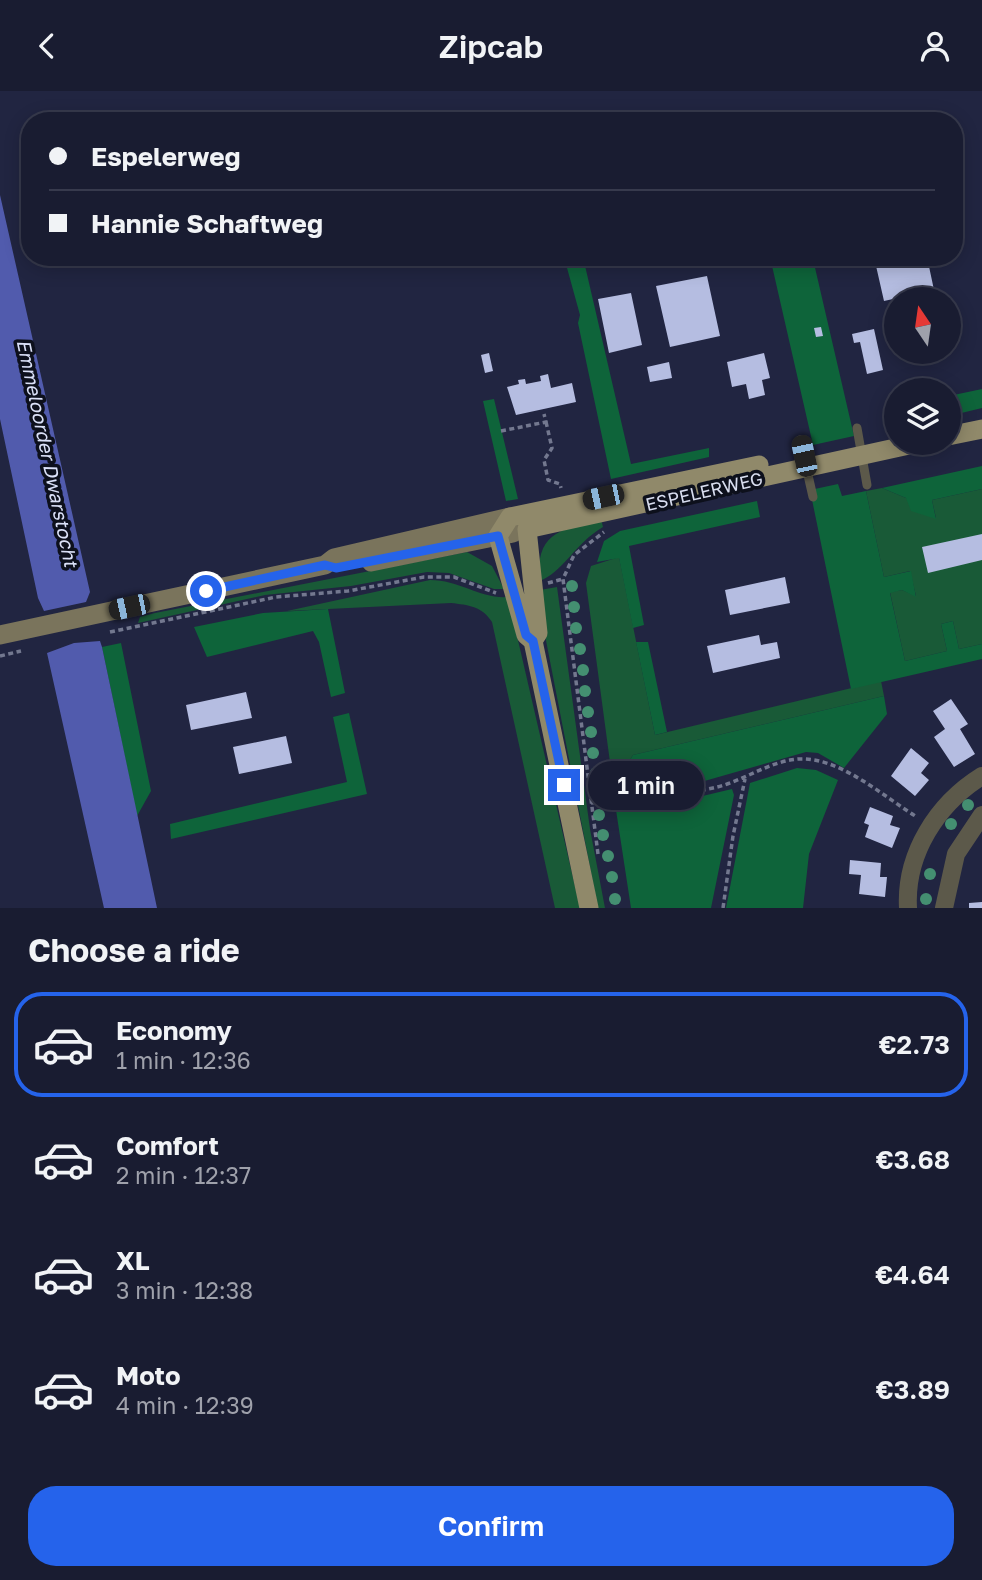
<!DOCTYPE html>
<meta charset="utf-8">
<style>
body{margin:0;font-family:"Golos Text",sans-serif;background:#222539;color:#f1f3f6;height:100vh;display:flex;flex-direction:column;font-size:26px;white-space:nowrap}
*{box-sizing:border-box;margin:0}
p{font-size:23px;color:#9fa1ab}
.icon{flex:none;width:38px;height:38px;fill:none;stroke:currentColor;stroke-width:2;stroke-linecap:round;stroke-linejoin:round}
.map{position:relative;height:817px;overflow:hidden}
.side{display:flex;flex-direction:column;background:#191c31;flex:1}
.side>*{flex:none}
.guide{position:absolute;left:21px;top:21px;width:942px;height:154px;border-radius:28px;box-shadow:0 4px 18px #0003,0 0 0 2px #373a4d;display:grid;align-content:center;height:154px;padding:0 28px;background:#191c31}
.needle{width:46px;rotate:347deg}
.buttons{position:absolute;left:884px;top:196px;display:grid;gap:14px}
.buttons a{display:grid;place-items:center;width:77px;height:77px;border-radius:50%;background:#191c31;box-shadow:0 4px 18px #0003,0 0 0 2px #373a4d;font-size:35px}
.end{position:absolute;width:32px;height:32px;margin:-16px;border:9px solid #2563eb;background:#fff;box-shadow:0 0 0 4px #fff}
.from{border-radius:50%}
.bubble{position:absolute;height:49px;border-radius:24px;background:#191c31;box-shadow:0 4px 18px #0003,0 0 0 2px #373a4d;font-size:23px;font-weight:600;line-height:49px;text-align:center}
.car{position:absolute;width:21px;height:42px;margin:-21px -10px;border-radius:9px;box-shadow:0 0 5px 2px #0007;background:linear-gradient(#222 24%,#8ab4d8 0 40%,#222 0 76%,#8ab4d8 0 86%,#222 0)}
.guide b{display:flex;align-items:center;gap:24px;height:66px;font-size:26px}
.guide b+b{border-top:2px solid #373a4d}
.guide i{width:18px;height:18px;background:#f1f3f6}
ul{padding:0;list-style:none}
li{display:flex;align-items:center;gap:21px;height:105px;margin:0 14px 10px;padding:0 14px;border:4px solid transparent;border-radius:28px}
li div{flex:1}
li b{display:block;font-size:26px}
li em{font-style:normal;font-weight:600}
li.on{border-color:#2563eb}
li>.icon{width:63px;height:63px;stroke-width:1.5}
h2{padding:0 28px;font-size:32px;line-height:84px}
.primary-button{display:flex;gap:14px;margin-top:auto;padding:14px 28px}
.primary-button a{flex:1;height:80px;border-radius:28px;background:#2563eb;color:#fff;font-size:28px;font-weight:600;line-height:80px;text-align:center}
header{display:flex;justify-content:space-between;align-items:center;height:91px;padding:0 28px;background:#191c31;font-size:32px;font-weight:600}
.map>svg:first-child{display:block}
</style>
<header><svg class="icon" aria-label="back" viewBox="0 0 24 24"><path d="M15 5l-7 7 7 7"/></svg>Zipcab<svg class="icon" aria-label="person" viewBox="0 0 24 24"><circle cx="12" cy="8" r="4"/><path d="M4 21q1-7 8-7t8 7"/></svg></header>
<div class="map">
<svg width="982" height="817" viewBox="0 0 982 817">
<rect width="100%" height="100%" fill="#212541"/>
<path fill="#195a37" d="M882 397 906 407 936 427 932 409 982 398V553L959 558 953 530 941 533 947 560 905 570 890 501 902 499 916 505 910 480 884 486 866 400Z
M601 428 603 436C575 452 562 483 539 490 536 440 561 439 601 428Z
M467 461 492 475 504 498H494L449 482 427 481 351 495 265 504 138 532 140 526 155 522Z
M619 466 655 644 881 590 884 605 633 664 628 672 630 700 614 701 586 492 591 475Z
M430 489C460 489 480 508 508 506L580 817H555L492 531C482 515 468 514 451 512L287 520Z
M557 496 590 738 605 817H598L543 534 540 499Z"/>
<path fill="#0e643a" d="M564 166H583L631 373 709 357V366L611 388 578 232 580 224Z
M770 166 813 168 854 345 813 354Z
M982 298V317L949 325V305Z
M494 308 518 408 506 410 483 310Z
M982 375V398L932 409 936 428 911 420 906 407 882 397Z
M838 393 842 405 866 400 884 486 911 480 916 506 902 499 890 502 905 570 947 560 941 533 953 530 959 558 982 553V568L851 598 810 399Z
M757 410 760 426 629 455 644 534 633 537 619 467 597 471 604 450 620 440Z
M328 518 345 602 331 606 319 551 313 540 207 566 194 536 263 522Z
M636 551H648L667 641 655 644Z
M121 552 151 700 137 725 102 556Z
M884 605 887 623 844 677 818 662 806 661 701 691 630 700 628 672 633 664Z
M349 622 367 703 171 748 170 733 347 691 333 626Z
M797 677 816 679 838 689 809 763 803 817H726L750 692Z
M732 698 734 704 711 817H631L616 719 673 712Z"/>
<path fill="#515bad" d="M0 104 90 501 86 511 44 520 38 507 0 328Z
M100 550 102 556 157 817H104L47 562 74 552Z"/>
<path fill="#b5bde1" d="M954 75 964 108 954 110Z
M874 166H927L934 199 884 210Z
M707 185 720 245 670 256 656 195Z
M631 202 642 254 609 262 598 208Z
M821 236 823 245 816 246 814 237Z
M874 238 883 279 867 283 860 251 854 252 852 243Z
M489 262 493 280 485 282 481 264Z
M764 262 770 287 762 289 765 304 749 308 746 293 732 296 727 271Z
M669 271 672 287 650 291 647 276Z
M548 283 551 297 572 292 576 311 516 324 507 296 519 293 518 289 525 288 526 293 541 290 540 285Z
M982 443V469L928 482 922 456Z
M785 486 790 512 730 524 725 499Z
M759 544 761 554 777 551 780 567 713 582 707 555Z
M246 601 252 627 191 639 186 614Z
M951 608 968 633 960 638 975 663 954 676 934 646 945 638 933 620Z
M286 645 292 672 239 683 233 656Z
M911 657 929 672 921 682 929 689 915 705 891 685Z
M870 716 893 725 890 734 900 737 892 757 865 746 869 734 864 732Z
M850 769 881 772 880 786H887L885 806 859 803 861 784 849 783Z
M982 811V817H969V812Z"/>
<g fill="none" stroke-linecap="round" stroke-linejoin="round">
<path stroke="#73788f" stroke-width="3.5" stroke-dasharray="5 3.5" stroke-linecap="butt" d="M546 331 552 357 544 369 548 389 560 393 561 397
M501 340 546 331 544 323
M548 492 563 488
M110 541 276 506 348 500 424 486H454L496 502
M0 565 21 560
M591 712C631 708 673 705 713 697 747 690 779 662 814 669 850 675 886 707 917 726
M598 763 563 488 574 464 604 441
M723 817 733 745 745 688"/>
<path stroke="#5c594a" stroke-width="9" d="M857 337 867 394
M800 349 813 406"/>
<path stroke="#5c594a" stroke-width="18" d="M908 817C905 763 937 713 982 685
M944 817 956 763 982 724"/>
<path stroke="#7a745c" stroke-width="19" d="M371 471 513 442
M0 544 325 474 334 467 510 426 521 434"/>
<path stroke="#90896a" stroke-width="19" d="M948 345 982 338
M533 550 526 544 498 445 510 426 759 374
M589 817 533 550 538 542 527 438 918 352"/>
</g>
<g fill="#448f71">
<circle cx="572" cy="495" r="6"/>
<circle cx="574" cy="516" r="6"/>
<circle cx="576" cy="537" r="6"/>
<circle cx="580" cy="558" r="6"/>
<circle cx="583" cy="579" r="6"/>
<circle cx="585" cy="600" r="6"/>
<circle cx="588" cy="621" r="6"/>
<circle cx="591" cy="641" r="6"/>
<circle cx="593" cy="662" r="6"/>
<circle cx="596" cy="682" r="6"/>
<circle cx="598" cy="703" r="6"/>
<circle cx="968" cy="714" r="6"/>
<circle cx="599" cy="724" r="6"/>
<circle cx="951" cy="733" r="6"/>
<circle cx="603" cy="744" r="6"/>
<circle cx="608" cy="765" r="6"/>
<circle cx="930" cy="783" r="6"/>
<circle cx="612" cy="786" r="6"/>
<circle cx="615" cy="808" r="6"/>
<circle cx="926" cy="808" r="6"/>
</g>
<g fill="none" stroke-linecap="round" stroke-linejoin="round">
<path stroke="#2563eb" stroke-width="9" d="M206 500 325 474 336 477 498 445 526 544 533 550 564 694"/>
</g>
<g text-anchor="middle" dominant-baseline="central" stroke-width="7" stroke-linejoin="round" paint-order="stroke">
<g font-size="18" fill="#d8ddef" stroke="#0d101c">
<text transform="translate(704 400) rotate(-13)">ESPELERWEG</text>
</g>
<g font-size="19" font-style="italic" fill="#dbe1f8" stroke="#0d101c">
<text transform="translate(48 362) rotate(78)">Emmeloorder Dwarstocht</text>
</g>
</g>
</svg>
<div class="buttons">
<a><svg class="needle" viewBox="-14 -14 28 28"><path d="M0-13l5 13h-10z" fill="#e53935"/><path d="M0 13l5-13h-10z" fill="#9fa1ab"/></svg></a>
<a><svg class="icon" aria-label="layers" viewBox="0 0 24 24"><path d="M12 4l9 5-9 5-9-5zM3 14l9 5 9-5"/></svg></a>
</div>
<i class="end from" style="left:206px;top:500px"></i>
<i class="end" style="left:564px;top:694px"></i>
<div class="bubble" style="left:588px;top:670px;width:116px">1 min</div>
<i class="car" style="left:804px;top:365px;rotate:348deg"></i>
<i class="car" style="left:603px;top:406px;rotate:258deg"></i>
<i class="car" style="left:129px;top:516px;rotate:258deg"></i>
<div class="guide">
<b><i class="from"></i>Espelerweg</b>
<b><i></i>Hannie Schaftweg</b>
</div>
</div>
<section class="side">
<h2>Choose a ride</h2>
<ul>
<li class="on"><svg class="icon" aria-label="car" viewBox="0 0 24 24"><path d="M5 17H2v-5l4-1 3-4h7l3 4 3 1v5h-3M9 17h6M6 11h13"/><circle cx="7" cy="17" r="2"/><circle cx="17" cy="17" r="2"/></svg><div><b>Economy</b><p>1 min · 12:36</p></div><em>€2.73</em></li>
<li><svg class="icon" aria-label="car" viewBox="0 0 24 24"><path d="M5 17H2v-5l4-1 3-4h7l3 4 3 1v5h-3M9 17h6M6 11h13"/><circle cx="7" cy="17" r="2"/><circle cx="17" cy="17" r="2"/></svg><div><b>Comfort</b><p>2 min · 12:37</p></div><em>€3.68</em></li>
<li><svg class="icon" aria-label="car" viewBox="0 0 24 24"><path d="M5 17H2v-5l4-1 3-4h7l3 4 3 1v5h-3M9 17h6M6 11h13"/><circle cx="7" cy="17" r="2"/><circle cx="17" cy="17" r="2"/></svg><div><b>XL</b><p>3 min · 12:38</p></div><em>€4.64</em></li>
<li><svg class="icon" aria-label="car" viewBox="0 0 24 24"><path d="M5 17H2v-5l4-1 3-4h7l3 4 3 1v5h-3M9 17h6M6 11h13"/><circle cx="7" cy="17" r="2"/><circle cx="17" cy="17" r="2"/></svg><div><b>Moto</b><p>4 min · 12:39</p></div><em>€3.89</em></li>
</ul>
<div class="primary-button"><a>Confirm</a></div>
</section>
